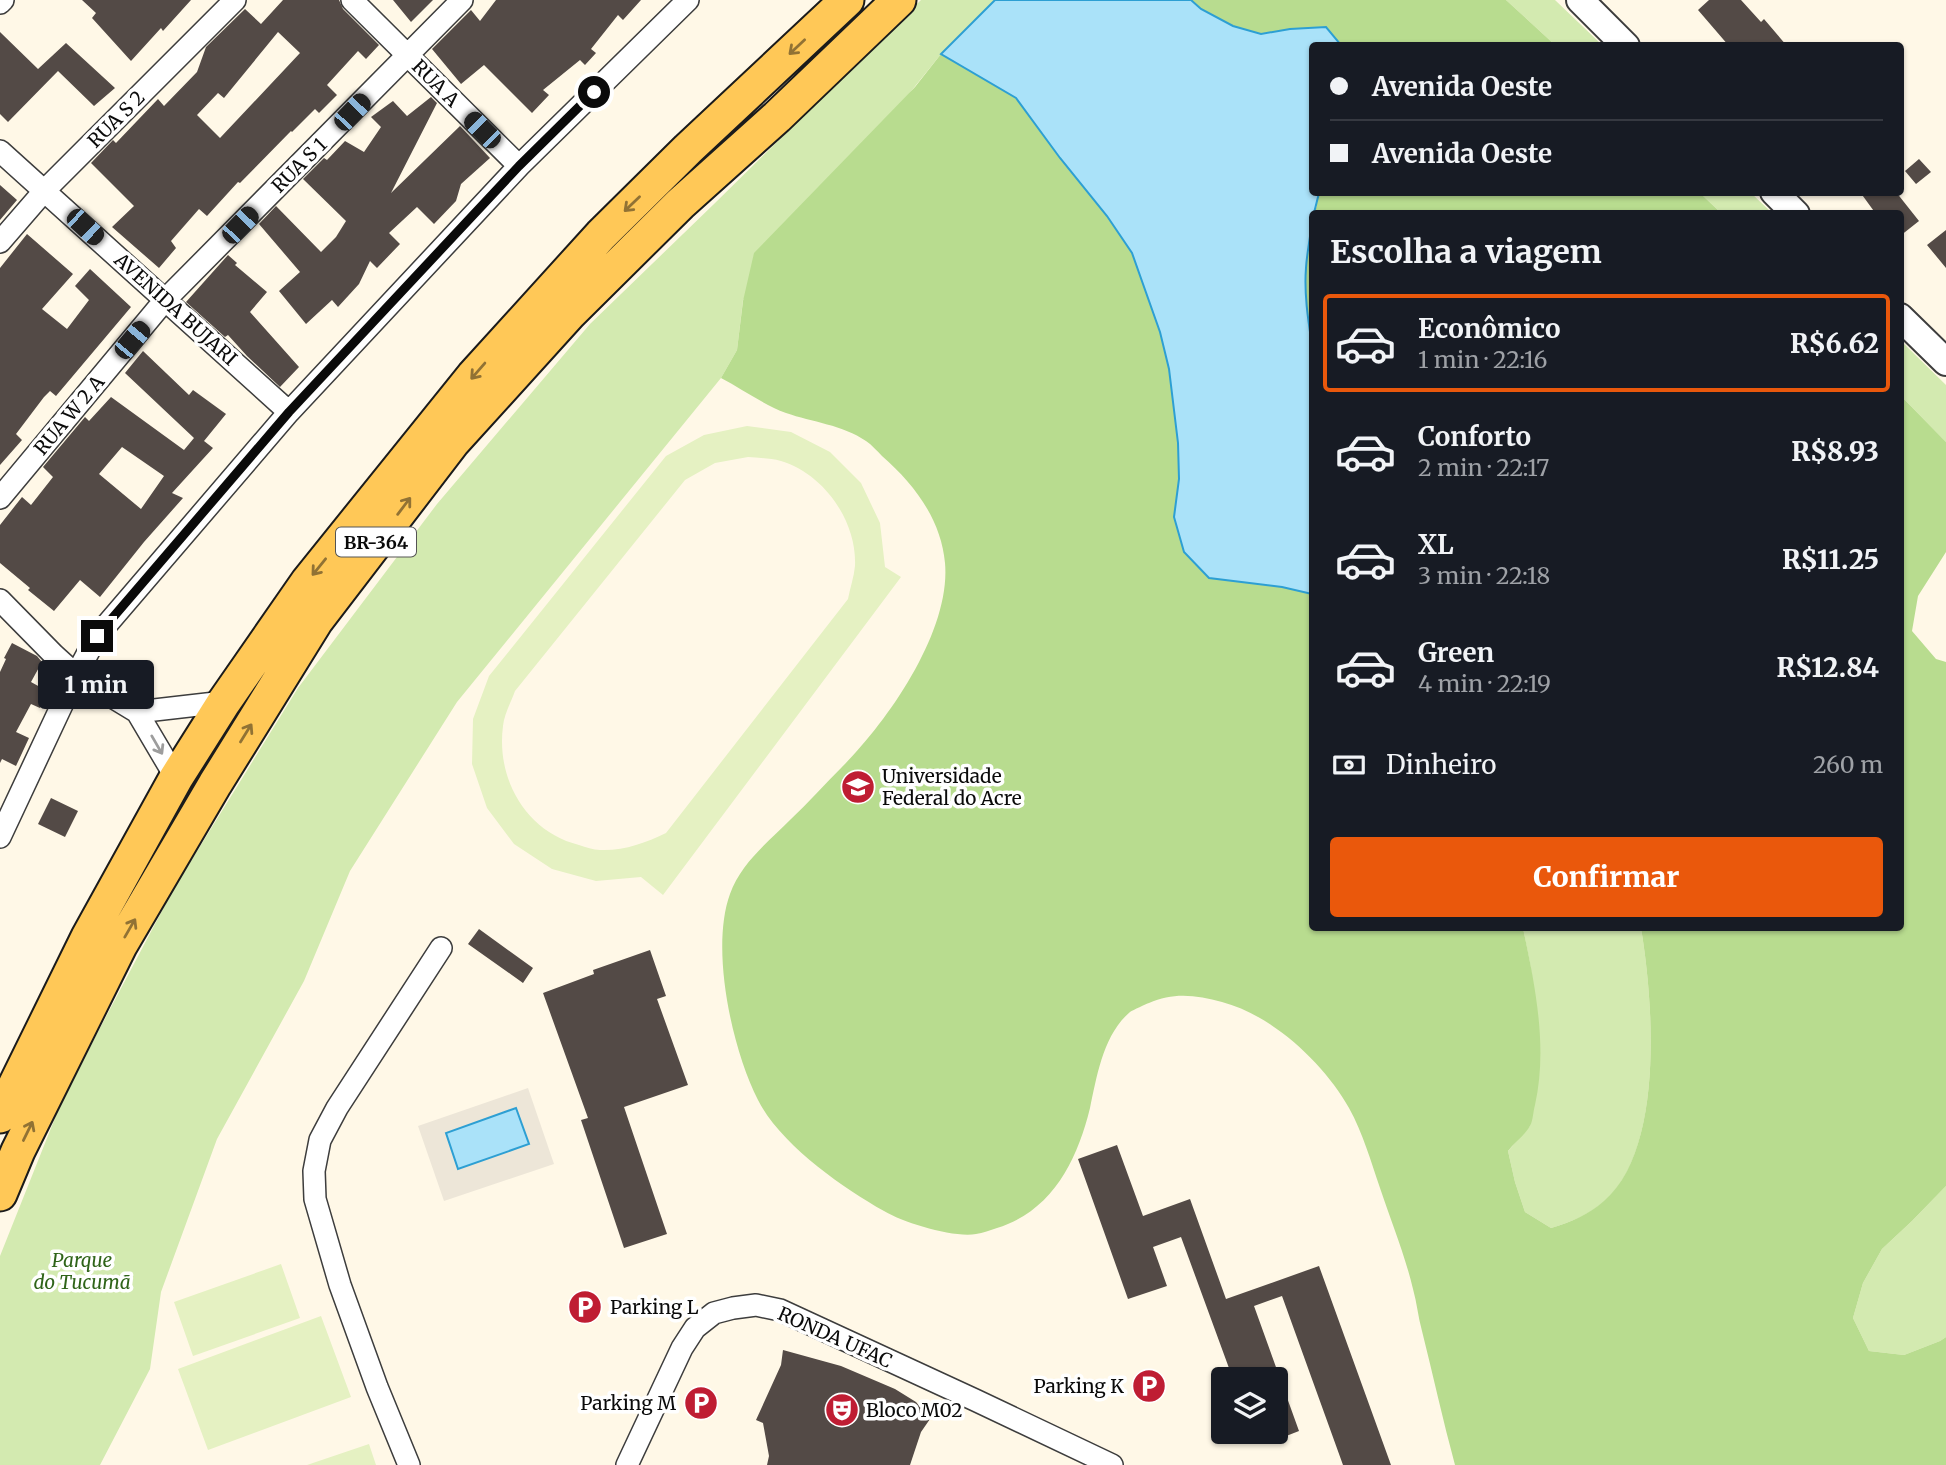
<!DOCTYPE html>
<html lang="pt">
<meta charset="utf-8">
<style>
body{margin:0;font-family:Merriweather,serif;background:#20242c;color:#f1f3f6;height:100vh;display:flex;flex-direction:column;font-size:26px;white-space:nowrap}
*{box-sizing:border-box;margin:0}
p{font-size:23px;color:#9ea1a6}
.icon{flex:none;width:38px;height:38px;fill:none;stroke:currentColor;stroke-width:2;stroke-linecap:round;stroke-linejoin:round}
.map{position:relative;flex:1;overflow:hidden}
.side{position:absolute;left:1309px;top:210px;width:595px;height:721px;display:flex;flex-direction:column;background:#171b24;border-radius:7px;box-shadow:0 2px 5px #0004}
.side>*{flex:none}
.top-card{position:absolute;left:1309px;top:42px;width:595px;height:154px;border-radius:7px;box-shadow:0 2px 5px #0004;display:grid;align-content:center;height:154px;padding:0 21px;background:#171b24}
.fabs{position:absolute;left:1211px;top:1367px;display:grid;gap:14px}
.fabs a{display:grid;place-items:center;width:77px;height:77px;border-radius:7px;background:#171b24;box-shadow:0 2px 5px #0004;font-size:35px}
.end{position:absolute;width:32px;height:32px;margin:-16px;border:9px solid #0a0a0a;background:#fff;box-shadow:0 0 0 4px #fff}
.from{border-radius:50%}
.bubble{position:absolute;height:49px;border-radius:7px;background:#171b24;box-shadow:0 2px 5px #0004;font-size:23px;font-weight:800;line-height:49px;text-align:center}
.car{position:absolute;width:21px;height:42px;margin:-21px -10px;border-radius:9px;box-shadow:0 0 5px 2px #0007;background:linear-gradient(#222 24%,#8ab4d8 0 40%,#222 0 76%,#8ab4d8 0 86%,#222 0)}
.top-card b{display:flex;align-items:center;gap:24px;height:66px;font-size:26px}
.top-card b+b{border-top:2px solid #363941}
.top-card i{width:18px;height:18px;background:#f1f3f6}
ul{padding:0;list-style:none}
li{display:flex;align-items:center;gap:21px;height:98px;margin:0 14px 10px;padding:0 7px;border:4px solid transparent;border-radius:7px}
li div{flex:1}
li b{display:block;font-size:26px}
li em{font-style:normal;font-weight:800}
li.current{border-color:#ea580c}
li>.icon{width:63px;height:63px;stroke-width:1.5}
h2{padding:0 21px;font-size:32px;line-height:84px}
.pay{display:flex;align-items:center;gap:18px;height:77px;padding:0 21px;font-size:26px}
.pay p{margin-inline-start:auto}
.button{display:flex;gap:14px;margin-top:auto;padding:14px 21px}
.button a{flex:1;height:80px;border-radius:7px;background:#ea580c;color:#fff;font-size:28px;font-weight:800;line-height:80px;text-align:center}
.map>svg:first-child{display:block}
</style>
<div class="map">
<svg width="1946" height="1465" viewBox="0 0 1946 1465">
<rect width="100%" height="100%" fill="#fff8e7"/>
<path fill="#d3eab0" d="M921 0H995L941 54 743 300 737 350 721 378 457 702 350 871 304 981 217 1139 161 1292 150 1369 100 1465H0V1256L63 1098 173 890 298 688 437 504 590 324 714 204Z
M1506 0H1555L1602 45H1555Z
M1700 193H1751L1772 213H1721Z
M1900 340 1946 385V442L1901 396Z
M1523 928H1641C1653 999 1665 1149 1604 1202 1588 1215 1571 1222 1551 1228L1525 1212 1515 1182 1508 1151 1530 1126 1540 1062 1539 1032 1530 963Z
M1946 1186V1337L1940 1341 1904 1355 1869 1351 1853 1318 1863 1283 1882 1249 1912 1221Z"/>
<path fill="#b8dc8f" d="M1191 0H1506L1555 45H1341L1326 28 1290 29 1261 34 1233 26 1201 9Z
M941 54 1016 98 1060 158 1107 216 1132 253 1160 332 1169 369 1178 443 1179 479 1174 517 1209 578 1282 587 1312 594V928H1523C1535 985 1548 1047 1535 1105 1533 1112 1533 1121 1530 1126 1525 1135 1514 1143 1508 1151L1515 1182 1525 1212 1551 1228C1571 1222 1588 1215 1604 1201 1665 1149 1653 999 1641 928H1900L1901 396 1946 442V552L1918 596 1912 631 1936 659 1946 662V1186L1912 1221 1882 1249 1863 1283 1853 1318 1869 1351 1904 1355 1940 1341 1946 1337V1465H1455C1443 1421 1433 1375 1422 1331 1418 1317 1417 1303 1413 1289 1405 1255 1391 1221 1380 1188 1371 1162 1363 1133 1349 1108 1324 1063 1272 1015 1222 1002 1197 995 1173 992 1149 1003 1146 1004 1133 1010 1130 1012 1103 1035 1097 1076 1090 1108 1077 1161 1052 1211 997 1228 990 1230 983 1233 976 1234 954 1238 904 1223 884 1211 842 1187 781 1145 758 1100 732 1049 710 949 730 894 741 863 768 842 790 820 808 803 825 784 842 767 888 721 951 631 945 563 941 519 914 484 882 456 877 451 872 445 866 441 843 425 812 422 786 413 764 405 742 389 721 378L737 350 743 301 754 253 915 87Z
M1319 192 1700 193 1721 213 1315 214Z
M1312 225V345L1306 307V268Z"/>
<path fill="#e5f1c2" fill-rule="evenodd" d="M747 426 791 432 830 452 861 483 880 523 885 567 901 577 663 895 641 877 596 881 552 869 514 844 487 808 472 764 473 719 489 676 666 456 704 435ZM748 457C758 458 770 458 781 461 824 474 857 521 855 566 854 577 850 588 848 599L666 833C645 843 624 851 600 850 593 850 586 847 579 845 526 832 496 779 503 726 504 715 511 702 515 691L685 480 715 463Z
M281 1264 300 1318 193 1356 174 1302Z
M321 1316 351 1397 208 1450 178 1369Z
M369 1444 376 1465H307Z"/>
<path fill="#ede6d8" d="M528 1088 554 1164 444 1201 418 1126Z"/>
<path fill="#aae2f9" stroke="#2d9fd3" stroke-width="2" d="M995 0H1191L1201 9 1233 26 1261 34 1290 29 1326 27 1341 45 1312 46V192L1319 193 1314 213 1312 214C1312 232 1307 250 1306 268 1304 294 1308 319 1312 345V594L1282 587 1209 578 1184 552 1174 517 1179 479 1178 443 1169 369 1160 332 1132 253 1107 216 1060 158 1016 98 941 54Z
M516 1108 529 1144 458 1169 446 1133Z"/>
<path fill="#534a46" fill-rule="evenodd" d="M82 0H191L163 31 161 28 131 61 92 18 96 13Z
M283 0H339L343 9 379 45 366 59 358 51 327 85 337 95 319 113 315 109 292 132 291 131 240 183 238 182 207 216 199 209 171 241 176 248 159 268 112 227 134 206 91 163 113 140 116 143 158 99 164 106 197 72 206 47 245 9 261 24ZM278 32 300 53 220 138 197 115 218 93 224 98Z
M393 0H433L411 22Z
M496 0H641L623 20 618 15 591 49 596 53 585 65 580 60 543 90 549 95 532 113 484 65 461 84 432 49 471 10 480 21Z
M1709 0H1741L1761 22 1764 19 1787 46H1729L1698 10Z
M0 32 38 69 66 43 115 88 94 106 58 71 8 122 0 114Z
M431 97 437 103 391 193 460 126 490 158 461 184 456 201 434 224 417 207 389 233 400 244 377 268 370 261 359 284 338 307 332 300 306 324 279 291 300 272 259 224 276 206 321 252 336 237 346 221 303 179 324 158 327 160 345 141 364 152 381 127 371 117 393 101 407 116Z
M1919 159 1931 172 1916 184 1905 171Z
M0 185 17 200 0 220Z
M1860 192H1896L1919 221 1900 236V214H1876Z
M1946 230V268L1927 245Z
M27 234 73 274 42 309 67 329 89 300 75 286 90 269 131 307 56 396 50 391 44 397 16 434 22 440 0 465V268Z
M228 255 237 263 235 265 267 292 250 312 299 367 280 387 247 356 228 335 225 337 186 302Z
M143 351 189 395 193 390 226 414 204 441 213 448 172 493 183 498 144 542 100 597 80 580 54 611 28 590 30 588 0 563V525L22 497 31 505 53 477 43 467 85 417 89 421 111 397 184 450 194 438 125 373ZM122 447 164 476 141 509 99 474Z
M12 643 37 656 42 662 31 682 49 692 40 708 31 704 16 732 29 738 16 766 2 759 0 763V672L6 659 4 658Z
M51 798 78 811 65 837 38 824Z
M479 929 533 968 523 983 468 944Z
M650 950 666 996 657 999 688 1085 624 1107 667 1234 624 1248 581 1120 588 1118 543 993 594 974 593 970Z
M1117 1145 1143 1216 1190 1199 1226 1299 1319 1266 1391 1465H1343L1282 1296 1254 1306 1299 1431 1276 1440V1379H1233L1181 1237 1153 1247 1167 1286 1128 1299 1078 1159Z
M783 1350 841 1366 895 1389 916 1402 930 1419 921 1432 910 1465H767L769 1456 763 1423 756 1420 781 1365Z"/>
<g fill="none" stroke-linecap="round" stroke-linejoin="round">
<g stroke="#3d3d3d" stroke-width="24">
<path id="minor" d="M352 0 519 166
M0 3 3 0
M0 151 289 412
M0 242 45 190 235 0
M0 498 165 300 462 0
M0 600 54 655 76 675 137 712 176 778
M137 712 224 702
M0 837 76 675 97 636 289 412 519 166 688 0
M409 1465 377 1387 340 1285 315 1199 314 1171 320 1140 337 1108 441 948
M627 1465 682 1348 695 1328 714 1313 733 1308 756 1305 780 1310 975 1400 1112 1465"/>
</g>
<g stroke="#3d3d3d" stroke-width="30">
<path id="tertiary" d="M1580 0 1626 46
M1774 192 1796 214
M1900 317 1946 362"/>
</g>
<g stroke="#1b1b1b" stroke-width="37">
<path id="primary" d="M0 1116 88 937 176 778 224 702 308 581 473 376 601 235 688 149 847 0
M0 1194 18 1151 120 946 215 784 316 621 453 442 570 313 680 204 777 117 899 0"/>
</g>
<use href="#minor" stroke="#fff" stroke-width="21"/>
<use href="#tertiary" stroke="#fff" stroke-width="26"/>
<use href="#primary" stroke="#ffc857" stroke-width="33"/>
</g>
<defs><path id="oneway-shaft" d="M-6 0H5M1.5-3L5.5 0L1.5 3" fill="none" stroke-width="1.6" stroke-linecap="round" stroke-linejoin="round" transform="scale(1.75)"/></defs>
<g stroke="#917234">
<use href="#oneway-shaft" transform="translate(797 47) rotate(137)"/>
<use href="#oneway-shaft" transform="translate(632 204) rotate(136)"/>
<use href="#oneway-shaft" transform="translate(478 371) rotate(131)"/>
<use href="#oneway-shaft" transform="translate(404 506) rotate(-53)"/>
<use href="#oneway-shaft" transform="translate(319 567) rotate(129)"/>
<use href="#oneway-shaft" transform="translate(246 733) rotate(-58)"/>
<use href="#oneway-shaft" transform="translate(130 928) rotate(-60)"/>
<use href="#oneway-shaft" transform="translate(28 1131) rotate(-64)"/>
</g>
<use stroke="#9d9d9d" href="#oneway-shaft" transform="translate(157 745) rotate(60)"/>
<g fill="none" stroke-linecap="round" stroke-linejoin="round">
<path stroke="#0a0a0a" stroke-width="9" d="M97 636 289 412 519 166 594 92"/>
</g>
<defs>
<g id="university-disc" transform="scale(1.75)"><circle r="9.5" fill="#bf1d33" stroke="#fff"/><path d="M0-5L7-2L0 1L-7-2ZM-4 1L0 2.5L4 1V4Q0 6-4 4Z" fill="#fff"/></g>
<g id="parking-disc" transform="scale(1.75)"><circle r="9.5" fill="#bf1d33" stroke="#fff"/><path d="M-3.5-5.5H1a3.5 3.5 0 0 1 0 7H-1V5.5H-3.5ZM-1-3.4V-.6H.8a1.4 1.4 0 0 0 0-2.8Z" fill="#fff"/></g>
<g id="theatre-disc" transform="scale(1.75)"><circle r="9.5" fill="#bf1d33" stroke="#fff"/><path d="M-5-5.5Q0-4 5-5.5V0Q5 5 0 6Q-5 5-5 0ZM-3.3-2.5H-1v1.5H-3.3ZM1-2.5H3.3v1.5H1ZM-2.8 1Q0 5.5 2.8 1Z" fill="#fff"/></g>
</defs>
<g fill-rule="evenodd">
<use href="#university-disc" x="858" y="787"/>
<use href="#parking-disc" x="585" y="1307"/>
<use href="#parking-disc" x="1149" y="1386"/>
<use href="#parking-disc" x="701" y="1403"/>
<use href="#theatre-disc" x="842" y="1410"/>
</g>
<g text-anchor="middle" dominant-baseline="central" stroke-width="7" stroke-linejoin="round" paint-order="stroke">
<rect fill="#fff" stroke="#545454" stroke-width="2" x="336" y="527.5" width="80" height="29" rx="5"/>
<g font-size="18" font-weight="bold" fill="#0a0a0a">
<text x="376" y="542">BR-364</text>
</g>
<g font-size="19" fill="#0a0a0a" stroke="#fff">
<text transform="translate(436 83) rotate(45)">RUA A</text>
<text transform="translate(116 119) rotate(-45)">RUA S 2</text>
<text transform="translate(299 165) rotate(-45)">RUA S 1</text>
<text transform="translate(176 309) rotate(42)">AVENIDA BUJARI</text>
<text transform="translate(69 415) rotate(-50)">RUA W 2 A</text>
<text transform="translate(835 1337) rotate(24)">RONDA UFAC</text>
</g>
<g font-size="19" fill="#0a0a0a" stroke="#fff" text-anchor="start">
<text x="882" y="776">Universidade<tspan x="882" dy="22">Federal do Acre</tspan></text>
<text x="610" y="1307">Parking L</text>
<text x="1124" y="1386" text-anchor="end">Parking K</text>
<text x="676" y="1403" text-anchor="end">Parking M</text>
<text x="866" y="1410">Bloco M02</text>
</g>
<g font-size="19" font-style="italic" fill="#2f6419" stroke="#fff">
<text x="82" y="1260">Parque<tspan x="82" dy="22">do Tucumã</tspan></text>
</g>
</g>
</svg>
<div class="fabs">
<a><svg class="icon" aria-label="layers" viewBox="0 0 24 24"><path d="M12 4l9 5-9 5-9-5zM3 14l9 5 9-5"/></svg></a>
</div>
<i class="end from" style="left:594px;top:92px"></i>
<i class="end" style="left:97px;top:636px"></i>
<div class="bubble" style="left:38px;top:660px;width:116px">1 min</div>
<i class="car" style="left:352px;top:112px;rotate:44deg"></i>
<i class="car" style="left:482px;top:130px;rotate:315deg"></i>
<i class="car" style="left:240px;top:225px;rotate:44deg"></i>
<i class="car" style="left:85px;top:227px;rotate:133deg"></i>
<i class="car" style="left:132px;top:340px;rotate:40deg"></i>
<div class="top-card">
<b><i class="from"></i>Avenida Oeste</b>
<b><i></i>Avenida Oeste</b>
</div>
<section class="side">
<h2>Escolha a viagem</h2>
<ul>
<li class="current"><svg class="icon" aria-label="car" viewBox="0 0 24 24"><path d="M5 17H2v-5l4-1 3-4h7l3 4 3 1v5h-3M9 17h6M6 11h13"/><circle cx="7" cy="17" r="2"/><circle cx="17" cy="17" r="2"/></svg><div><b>Econômico</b><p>1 min · 22:16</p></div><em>R$6.62</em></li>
<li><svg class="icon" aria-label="car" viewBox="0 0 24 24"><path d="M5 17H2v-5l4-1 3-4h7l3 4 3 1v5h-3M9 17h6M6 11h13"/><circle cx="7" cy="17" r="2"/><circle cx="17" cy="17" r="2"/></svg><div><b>Conforto</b><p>2 min · 22:17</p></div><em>R$8.93</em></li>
<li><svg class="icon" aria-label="car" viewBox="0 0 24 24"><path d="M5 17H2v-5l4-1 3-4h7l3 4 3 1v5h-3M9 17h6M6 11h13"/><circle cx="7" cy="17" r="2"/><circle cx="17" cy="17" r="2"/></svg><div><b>XL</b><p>3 min · 22:18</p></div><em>R$11.25</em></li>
<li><svg class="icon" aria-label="car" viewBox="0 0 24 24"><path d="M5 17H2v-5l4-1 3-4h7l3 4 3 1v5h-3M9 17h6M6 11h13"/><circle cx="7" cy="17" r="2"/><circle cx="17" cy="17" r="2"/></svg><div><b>Green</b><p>4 min · 22:19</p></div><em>R$12.84</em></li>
</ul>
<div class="pay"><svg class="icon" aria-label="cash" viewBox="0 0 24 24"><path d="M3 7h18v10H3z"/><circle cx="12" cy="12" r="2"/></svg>Dinheiro<p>260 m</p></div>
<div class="button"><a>Confirmar</a></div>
</section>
</div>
